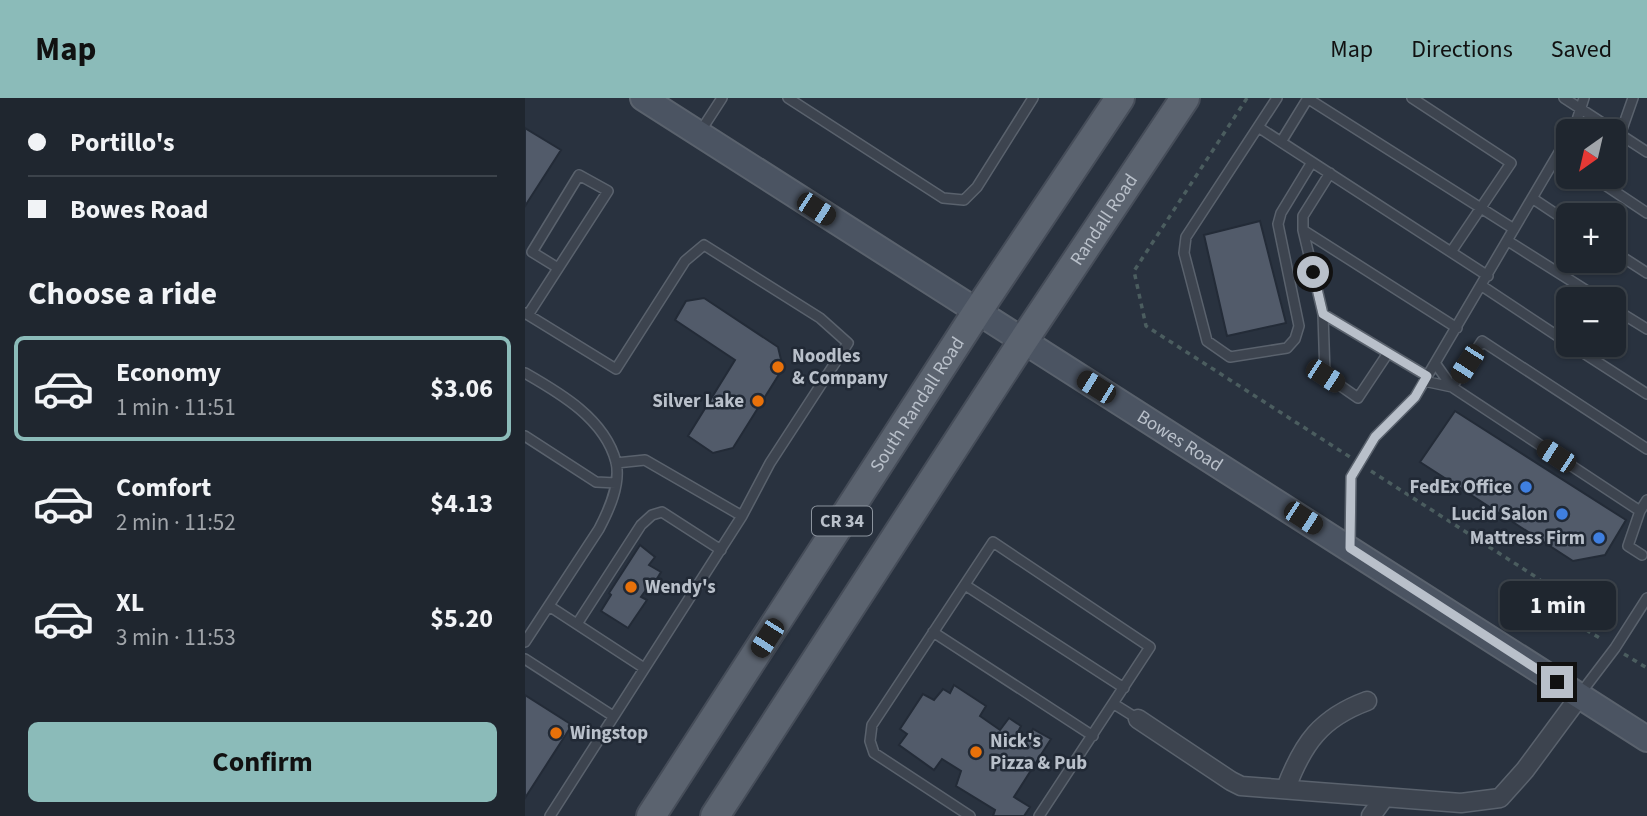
<!DOCTYPE html>
<meta charset="utf-8">
<style>
body{margin:0;font-family:"Source Sans 3",sans-serif;background:#272e37;color:#f1f3f6;height:100vh;display:flex;flex-direction:column;font-size:26px;white-space:nowrap}
*{box-sizing:border-box;margin:0}
p{font-size:23px;color:#a1a5aa}
.icon{flex:none;width:38px;height:38px;fill:none;stroke:currentColor;stroke-width:2;stroke-linecap:round;stroke-linejoin:round}
.map{position:relative;flex:1;overflow:hidden}
.sheet{display:flex;flex-direction:column;background:#1f262f;width:525px}
.sheet>*{flex:none}
.banner{display:grid;align-content:center;height:154px;padding:0 28px;background:#1f262f}
.needle{width:46px;rotate:214deg}
.controls{position:absolute;left:1031px;top:21px;display:grid;gap:14px}
.controls a{display:grid;place-items:center;width:70px;height:70px;border-radius:10px;background:#1f262f;box-shadow:0 2px 5px #0004,0 0 0 2px #3c434b;font-size:35px}
.end{position:absolute;width:32px;height:32px;margin:-16px;border:9px solid #b9c0ca;background:#111;box-shadow:0 0 0 4px #111}
.from{border-radius:50%}
.bubble{position:absolute;height:49px;border-radius:10px;background:#1f262f;box-shadow:0 2px 5px #0004,0 0 0 2px #3c434b;font-size:23px;font-weight:700;line-height:49px;text-align:center}
.car{position:absolute;width:21px;height:42px;margin:-21px -10px;border-radius:9px;box-shadow:0 0 5px 2px #0007;background:linear-gradient(#222 24%,#8ab4d8 0 40%,#222 0 76%,#8ab4d8 0 86%,#222 0)}
.banner b{display:flex;align-items:center;gap:24px;height:66px;font-size:26px}
.banner b+b{border-top:2px solid #3c434b}
.banner i{width:18px;height:18px;background:#f1f3f6}
ul{padding:0;list-style:none}
li{display:flex;align-items:center;gap:21px;height:105px;margin:0 14px 10px;padding:0 14px;border:4px solid transparent;border-radius:10px}
li div{flex:1}
li b{display:block;font-size:26px}
li em{font-style:normal;font-weight:700}
li.selected{border-color:#8bbbb9}
li>.icon{width:63px;height:63px;stroke-width:1.5}
h2{padding:0 28px;font-size:32px;line-height:84px}
.action{display:flex;gap:14px;margin-top:auto;padding:14px 28px}
.action a{flex:1;height:80px;border-radius:10px;background:#8bbbb9;color:#111;font-size:28px;font-weight:700;line-height:80px;text-align:center}
header{display:flex;align-items:center;gap:42px;box-sizing:border-box;height:98px;padding:0 35px;background:#8bbbb9;color:#111}
header strong{font-size:33px}
nav{display:flex;gap:38px;margin-inline-start:auto;font-size:24px}
main{display:flex;flex:1;min-height:0}
.map>svg:first-child{display:block}
</style>
<header>
<strong>Map</strong>
<nav><a>Map</a><a>Directions</a><a>Saved</a></nav>
</header>
<main>
<section class="sheet">
<div class="banner">
<b><i class="from"></i>Portillo's</b>
<b><i></i>Bowes Road</b>
</div>
<h2>Choose a ride</h2>
<ul>
<li class="selected"><svg class="icon" aria-label="car" viewBox="0 0 24 24"><path d="M5 17H2v-5l4-1 3-4h7l3 4 3 1v5h-3M9 17h6M6 11h13"/><circle cx="7" cy="17" r="2"/><circle cx="17" cy="17" r="2"/></svg><div><b>Economy</b><p>1 min · 11:51</p></div><em>$3.06</em></li>
<li><svg class="icon" aria-label="car" viewBox="0 0 24 24"><path d="M5 17H2v-5l4-1 3-4h7l3 4 3 1v5h-3M9 17h6M6 11h13"/><circle cx="7" cy="17" r="2"/><circle cx="17" cy="17" r="2"/></svg><div><b>Comfort</b><p>2 min · 11:52</p></div><em>$4.13</em></li>
<li><svg class="icon" aria-label="car" viewBox="0 0 24 24"><path d="M5 17H2v-5l4-1 3-4h7l3 4 3 1v5h-3M9 17h6M6 11h13"/><circle cx="7" cy="17" r="2"/><circle cx="17" cy="17" r="2"/></svg><div><b>XL</b><p>3 min · 11:53</p></div><em>$5.20</em></li>
</ul>
<div class="action"><a>Confirm</a></div>
</section>
<div class="map">
<svg width="1122" height="718" viewBox="0 0 1122 718">
<rect width="100%" height="100%" fill="#29323f"/>
<path fill="#525b6a" stroke="#232b37" stroke-width="2" d="M0 30 36 52 0 108Z
M735 123 761 225 702 238 679 137Z
M179 200 253 249 258 270 208 350 188 355 163 338 210 262 150 222 161 203Z
M930 313 1101 422 1080 457 1048 463 895 364Z
M115 447 130 459 124 467 136 474 127 489 124 488 116 499 122 502 103 530 76 513 86 497 84 495Z
M429 587 461 608 455 618 475 632 484 620 496 628 492 636 502 643 508 631 526 641 489 699 505 709 499 718H468L470 712 431 688 436 673 417 661 409 672 374 647 382 636 375 631 398 596 409 602 418 591 425 595Z
M0 597 47 627 0 700Z"/>
<g fill="none" stroke-linecap="round" stroke-linejoin="round">
<g stroke="#5a626d" stroke-width="12">
<path id="service" d="M263 0 418 100 439 102 452 89 508 0
M752 0 661 139 659 155 682 243 705 259 762 250 770 241 774 228 753 126 756 115 787 64
M782 0 989 131
M887 0 986 65 926 154
M1039 0 1122 54
M733 29 963 178
M1046 33 1052 22 1059 0
M175 34 197 0
M1095 37 1108 0
M756 44 783 0
M1068 79 1122 115
M1007 100 1043 124
M778 132V118L805 75
M983 143 1075 201
M1088 153 1122 175
M957 188 1043 245
M1088 210 1122 231
M0 215 91 271 160 163 179 147 295 220 323 245 245 365 217 418 25 718
M798 216 800 277 833 300 863 255
M3 217 83 93 54 77 7 154 33 170
M1046 247 1122 296
M910 265 927 289
M0 275C35 295 80 321 91 364 96 386 84 412 74 431L0 544
M902 278 798 216 778 132 932 230
M899 283 927 289 1115 413 1122 402
M927 289 957 243 1122 351
M0 338 71 384 91 385
M91 365 120 362 217 418
M1115 413 1103 448 1117 457
M825 448 826 379 850 339 890 299 1043 39
M440 487 599 590
M24 508 119 570
M52 526 116 427 127 417 137 414 196 452
M408 534 568 638
M0 561 88 618
M1055 596 1090 550 1122 500
M589 606 613 621
M445 718 349 655 345 643 347 627 468 444 625 549 514 718"/>
</g>
<g stroke="#5a626d" stroke-width="21">
<path id="minor" d="M613 621 706 683 716 688 936 705 975 700 1000 672 1054 599
M761 690C778 645 796 620 842 603
M846 718 859 700"/>
</g>
<g stroke="#5a626d" stroke-width="28">
<g id="secondary">
<path id="s1" d="M118 0 1122 641"/>
</g>
</g>
<g stroke="#464d59" stroke-width="32">
<g id="primary">
<path id="s2" d="M126 718 452 214 595 0"/>
<path id="s3" d="M190 718 498 243 660 0"/>
</g>
</g>
<path stroke="#4b5d5f" stroke-width="3.5" stroke-dasharray="5 5" stroke-linecap="butt" d="M722 0 609 173 621 228 825 359
M846 373 1011 479 1039 500 1051 521 1063 533 1078 542
M1099 556 1122 570"/>
<use href="#service" stroke="#3d444f" stroke-width="9"/>
<use href="#minor" stroke="#3d444f" stroke-width="18"/>
<use href="#secondary" stroke="#4b5462" stroke-width="24"/>
<use href="#primary" stroke="#5b636f" stroke-width="28"/>
</g>
<g fill="none" stroke-linecap="round" stroke-linejoin="round">
<path stroke="#b9c0ca" stroke-width="9" d="M788 174 798 216 902 278 890 299 850 339 826 379 825 450 1032 584"/>
</g>
<g fill="#e8710a" stroke="#212935" stroke-width="2.5">
<circle cx="253" cy="269" r="7"/>
<circle cx="233" cy="303" r="7"/>
<circle cx="106" cy="489" r="7"/>
<circle cx="31" cy="635" r="7"/>
<circle cx="451" cy="654" r="7"/>
</g>
<g fill="#3f7fe0" stroke="#212935" stroke-width="2.5">
<circle cx="1001" cy="389" r="7"/>
<circle cx="1037" cy="416" r="7"/>
<circle cx="1074" cy="440" r="7"/>
</g>
<g text-anchor="middle" dominant-baseline="central" stroke-width="5" stroke-linejoin="round" paint-order="stroke">
<rect fill="#212935" stroke="#8b939d" stroke-width="2" x="287" y="408.5" width="60" height="29" rx="5"/>
<g font-size="18" font-weight="bold" fill="#b9c0ca">
<text x="317" y="423">CR 34</text>
</g>
<g font-size="19" fill="#b9c0ca" stroke="#212935">
<text stroke="none"><textPath href="#s3" startOffset="712">Randall Road</textPath></text>
<text stroke="none"><textPath href="#s2" startOffset="490">South Randall Road</textPath></text>
<text stroke="none"><textPath href="#s1" startOffset="637">Bowes Road</textPath></text>
</g>
<g font-size="19" font-weight="bold" fill="#b9c0ca" stroke="#212935" text-anchor="start">
<text x="267" y="258">Noodles<tspan x="267" dy="22">&amp; Company</tspan></text>
<text x="219" y="303" text-anchor="end">Silver Lake</text>
<text x="987" y="389" text-anchor="end">FedEx Office</text>
<text x="1023" y="416" text-anchor="end">Lucid Salon</text>
<text x="1060" y="440" text-anchor="end">Mattress Firm</text>
<text x="120" y="489">Wendy's</text>
<text x="45" y="635">Wingstop</text>
<text x="465" y="643">Nick's<tspan x="465" dy="22">Pizza &amp; Pub</tspan></text>
</g>
</g>
</svg>
<div class="controls">
<a><svg class="needle" viewBox="-14 -14 28 28"><path d="M0-13l5 13h-10z" fill="#e53935"/><path d="M0 13l5-13h-10z" fill="#a1a5aa"/></svg></a>
<a>+</a>
<a>−</a>
</div>
<i class="end from" style="left:788px;top:174px"></i>
<i class="end" style="left:1032px;top:584px"></i>
<div class="bubble" style="left:975px;top:483px;width:116px">1 min</div>
<i class="car" style="left:291px;top:111px;rotate:123deg"></i>
<i class="car" style="left:942px;top:266px;rotate:213deg"></i>
<i class="car" style="left:800px;top:278px;rotate:123deg"></i>
<i class="car" style="left:571px;top:289px;rotate:302deg"></i>
<i class="car" style="left:1031px;top:358px;rotate:303deg"></i>
<i class="car" style="left:778px;top:420px;rotate:123deg"></i>
<i class="car" style="left:242px;top:540px;rotate:213deg"></i>
</div>
</main>
